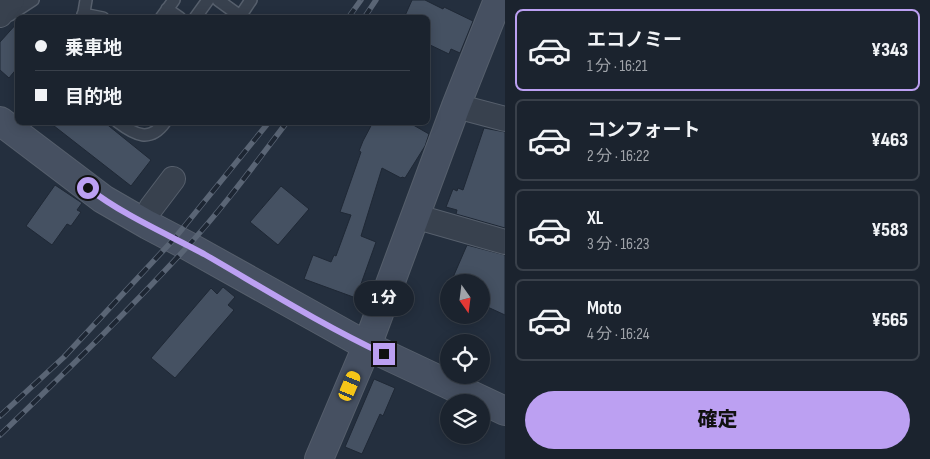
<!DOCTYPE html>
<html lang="ja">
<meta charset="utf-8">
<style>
body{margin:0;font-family:"Sofia Sans Condensed","Noto Sans JP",sans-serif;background:#282f3a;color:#f1f3f6;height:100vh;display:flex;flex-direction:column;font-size:19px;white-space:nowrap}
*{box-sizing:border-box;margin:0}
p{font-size:16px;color:#a0a4aa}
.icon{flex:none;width:28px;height:28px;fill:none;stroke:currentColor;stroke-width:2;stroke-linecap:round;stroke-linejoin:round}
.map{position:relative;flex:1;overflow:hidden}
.panel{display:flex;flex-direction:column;background:#1b232e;width:425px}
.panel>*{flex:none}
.banner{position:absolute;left:15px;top:15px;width:415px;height:110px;border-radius:8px;box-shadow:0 2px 12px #0003,0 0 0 1px #39404a;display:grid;align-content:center;height:110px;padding:0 20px;background:#1b232e}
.needle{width:32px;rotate:166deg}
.buttons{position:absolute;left:440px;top:274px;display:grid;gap:10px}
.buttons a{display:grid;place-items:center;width:50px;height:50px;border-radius:50%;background:#1b232e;box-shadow:0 2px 12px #0003,0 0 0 1px #39404a;font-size:25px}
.end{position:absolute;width:22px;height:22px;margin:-11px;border:6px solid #bca0f2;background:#111;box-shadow:0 0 0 2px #111}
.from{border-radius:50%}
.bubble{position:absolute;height:35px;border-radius:18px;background:#1b232e;box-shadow:0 2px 12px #0003,0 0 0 1px #39404a;font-size:16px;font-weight:800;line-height:35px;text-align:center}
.car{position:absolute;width:15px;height:30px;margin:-15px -8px;border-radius:6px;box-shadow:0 0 4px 1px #0007;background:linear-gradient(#f5c518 24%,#345 0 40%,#f5c518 0 76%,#345 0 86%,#f5c518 0)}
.banner b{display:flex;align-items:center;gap:18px;height:48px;font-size:19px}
.banner b+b{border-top:1px solid #39404a}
.banner i{width:12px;height:12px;background:#f1f3f6}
ul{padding:9px 0 0;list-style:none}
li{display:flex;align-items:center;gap:15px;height:82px;margin:0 10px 8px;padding:0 10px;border:2px solid #39404a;border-radius:8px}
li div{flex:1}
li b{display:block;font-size:19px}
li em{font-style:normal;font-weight:800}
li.selected{border-color:#bca0f2}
li>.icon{width:45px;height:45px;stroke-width:1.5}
.cta{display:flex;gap:10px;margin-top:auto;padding:10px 20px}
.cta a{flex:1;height:58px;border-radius:30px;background:#bca0f2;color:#111;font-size:20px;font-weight:800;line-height:58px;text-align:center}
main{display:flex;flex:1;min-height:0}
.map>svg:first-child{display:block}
</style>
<main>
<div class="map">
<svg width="505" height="459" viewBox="0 0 505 459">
<rect width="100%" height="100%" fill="#242f3e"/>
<path fill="#455162" stroke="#1f2835" d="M412 0H425L443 9 444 7 473 21 460 53 451 49 449 54 428 44V18H404Z
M18 22V67L9 78 0 70V42Z
M49 122H104L151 160 131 186Z
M373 122H408L429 134 425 146 405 178 402 177 401 178 382 168 361 236 376 242 356 298 304 279 313 255 331 262 334 255 336 256 351 215 340 212 361 152 359 151 363 141Z
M484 128 505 132V228L456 214 457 210 446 207 453 189 457 191 458 188 463 190Z
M55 185 82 203 77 210 81 212 71 226 67 224 52 245 26 226Z
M281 186 309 209 278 245 250 222Z
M467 245 505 255V315L481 304V282H451Z
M223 287 235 297 228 305 234 310 175 378 151 358 211 288 217 294Z
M374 379 395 388 383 416 380 414 362 454 345 447Z"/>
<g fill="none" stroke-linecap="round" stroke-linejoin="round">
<g stroke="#565f6c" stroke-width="14">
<path id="lane" d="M218 0 240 16
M167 9 180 18
M83 14 103 18
M10 15 33 0
M83 18 86 0
M161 18 174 0
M195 18 208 0
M239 18 251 0
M118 122C135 135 150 143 165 122"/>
</g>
<g stroke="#565f6c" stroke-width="26">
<path id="street" d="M0 15 12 0
M456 106 505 119
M151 208 173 179
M414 216 505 242"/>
</g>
<g stroke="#565f6c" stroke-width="30">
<path id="secondary" d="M0 121 103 199 148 225 188 246 367 346 505 411
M319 459 367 346 456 106 498 0"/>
</g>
<use href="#lane" stroke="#38414e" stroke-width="11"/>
<use href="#street" stroke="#38414e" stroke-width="24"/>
<use href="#secondary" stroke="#465061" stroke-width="28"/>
<g stroke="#5a6575" stroke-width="5.5">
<path id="rail" d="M348 18 361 0
M364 18 376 0
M0 416 64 357 174 239 269 122
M0 435C64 374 127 312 187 247 223 208 255 164 287 122"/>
</g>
<use href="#rail" stroke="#1d2633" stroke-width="4" stroke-dasharray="11" stroke-linecap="butt"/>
</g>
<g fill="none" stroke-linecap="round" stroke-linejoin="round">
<path stroke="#bca0f2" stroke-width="6" d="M88 188C123 215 165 233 204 254 263 288 322 325 384 354"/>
</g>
</svg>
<div class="buttons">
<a><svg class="needle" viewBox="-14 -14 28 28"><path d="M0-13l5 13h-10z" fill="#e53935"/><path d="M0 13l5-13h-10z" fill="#a0a4aa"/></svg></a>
<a><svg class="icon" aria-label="locate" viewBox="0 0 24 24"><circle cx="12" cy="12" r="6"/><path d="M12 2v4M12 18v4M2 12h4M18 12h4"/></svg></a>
<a><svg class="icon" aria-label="layers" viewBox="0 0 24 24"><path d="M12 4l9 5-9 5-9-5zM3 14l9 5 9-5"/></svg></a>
</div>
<i class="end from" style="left:88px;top:188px"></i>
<i class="end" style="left:384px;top:354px"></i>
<div class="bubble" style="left:354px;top:281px;width:60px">1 分</div>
<i class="car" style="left:350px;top:386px;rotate:23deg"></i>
<div class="banner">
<b><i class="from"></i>乗車地</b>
<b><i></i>目的地</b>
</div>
</div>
<section class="panel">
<ul>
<li class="selected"><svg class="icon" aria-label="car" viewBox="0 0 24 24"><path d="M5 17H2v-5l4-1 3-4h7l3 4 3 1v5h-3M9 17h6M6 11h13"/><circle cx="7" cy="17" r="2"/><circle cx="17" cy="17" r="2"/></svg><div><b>エコノミー</b><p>1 分 · 16:21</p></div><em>¥343</em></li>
<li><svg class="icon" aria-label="car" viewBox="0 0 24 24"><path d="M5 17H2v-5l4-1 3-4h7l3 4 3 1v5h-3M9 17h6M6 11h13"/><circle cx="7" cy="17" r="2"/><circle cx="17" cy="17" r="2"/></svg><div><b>コンフォート</b><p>2 分 · 16:22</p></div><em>¥463</em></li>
<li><svg class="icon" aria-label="car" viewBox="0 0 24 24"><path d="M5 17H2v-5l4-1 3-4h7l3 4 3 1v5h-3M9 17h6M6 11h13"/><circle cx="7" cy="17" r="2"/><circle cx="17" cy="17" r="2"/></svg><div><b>XL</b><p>3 分 · 16:23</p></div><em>¥583</em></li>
<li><svg class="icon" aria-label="car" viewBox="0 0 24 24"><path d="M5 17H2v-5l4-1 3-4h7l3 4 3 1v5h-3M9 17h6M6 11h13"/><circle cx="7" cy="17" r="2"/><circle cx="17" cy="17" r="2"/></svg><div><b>Moto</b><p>4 分 · 16:24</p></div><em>¥565</em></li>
</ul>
<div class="cta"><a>確定</a></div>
</section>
</main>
